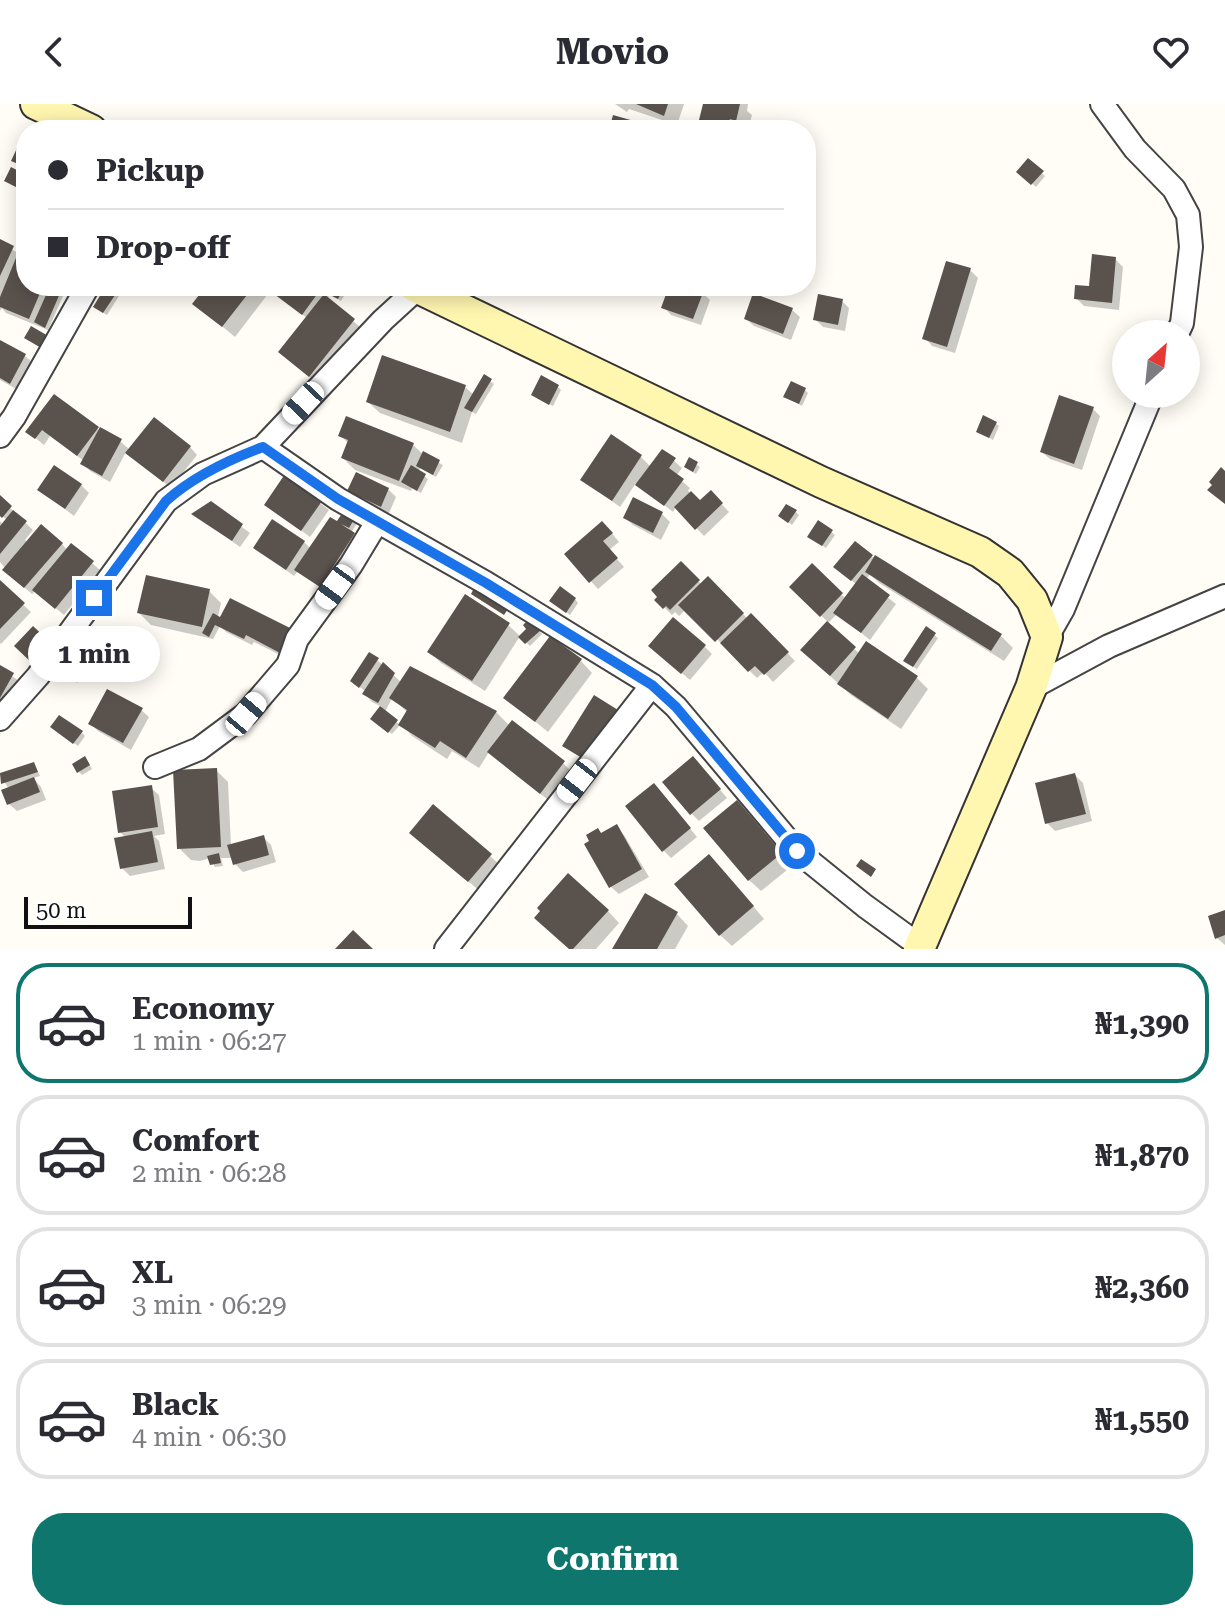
<!DOCTYPE html>
<meta charset="utf-8">
<style>
body{margin:0;font-family:"Roboto Serif",serif;background:#f2f2f3;color:#2b2b33;height:100vh;display:flex;flex-direction:column;font-size:30px;white-space:nowrap}
*{box-sizing:border-box;margin:0}
p{font-size:26px;color:#7c7c81}
.icon{flex:none;width:44px;height:44px;fill:none;stroke:currentColor;stroke-width:2;stroke-linecap:round;stroke-linejoin:round}
.map{position:relative;height:845px;overflow:hidden}
.details{display:flex;flex-direction:column;background:#fff;flex:1}
.details>*{flex:none}
.hud{position:absolute;left:16px;top:16px;width:800px;height:176px;border-radius:32px;box-shadow:0 4px 20px #0003;display:grid;align-content:center;height:176px;padding:0 32px;background:#fff}
.needle{width:52px;rotate:27deg}
.controls{position:absolute;left:1112px;top:216px;display:grid;gap:16px}
.controls a{display:grid;place-items:center;width:88px;height:88px;border-radius:50%;background:#fff;box-shadow:0 4px 20px #0003;font-size:40px}
.scale{position:absolute;left:24px;bottom:20px;width:168px;box-sizing:border-box;padding-left:8px;border:4px solid #111;border-top:0;font-size:22px;line-height:28px;white-space:nowrap;color:#111;-webkit-text-stroke:6px #fff;paint-order:stroke}
.end{position:absolute;width:36px;height:36px;margin:-18px;border:10px solid #1a73e8;background:#fff;box-shadow:0 0 0 4px #fff}
.from{border-radius:50%}
.bubble{position:absolute;height:56px;border-radius:28px;background:#fff;box-shadow:0 4px 20px #0003;font-size:26px;font-weight:700;line-height:56px;text-align:center}
.car{position:absolute;width:24px;height:48px;margin:-24px -12px;border-radius:10px;box-shadow:0 0 6px 2px #0007;background:linear-gradient(#fff 24%,#345 0 40%,#fff 0 76%,#345 0 86%,#fff 0)}
.hud b{display:flex;align-items:center;gap:28px;height:76px;font-size:30px}
.hud b+b{border-top:2px solid #e1e1e2}
.hud i{width:20px;height:20px;background:#2b2b33}
ul{padding:14px 0 0;list-style:none}
li{display:flex;align-items:center;gap:24px;height:120px;margin:0 16px 12px;padding:0 16px;border:4px solid #e1e1e2;border-radius:32px}
li div{flex:1}
li b{display:block;font-size:30px}
li em{font-style:normal;font-weight:700}
li.on{border-color:#0f766e}
li>.icon{width:72px;height:72px;stroke-width:1.5}
.cta{display:flex;gap:16px;margin-top:auto;padding:16px 32px}
.cta a{flex:1;height:92px;border-radius:32px;background:#0f766e;color:#fff;font-size:32px;font-weight:700;line-height:92px;text-align:center}
header{display:flex;justify-content:space-between;align-items:center;height:104px;padding:0 32px;background:#fff;font-size:36px;font-weight:700}
.map>svg:first-child{display:block}
</style>
<header><svg class="icon" aria-label="back" viewBox="0 0 24 24"><path d="M15 5l-7 7 7 7"/></svg>Movio<svg class="icon" aria-label="heart" viewBox="0 0 24 24"><path d="M12 20l-8-8c-3-5 5-10 8-4 3-6 11-1 8 4z"/></svg></header>
<div class="map">
<svg width="1225" height="845" viewBox="0 0 1225 845">
<rect width="100%" height="100%" fill="#fffdf5"/>
<path fill="#0003" d="M615 0H684L677 21 629 5 627 8Z
M705 0H748L747 7 752 11 748 26H708L701 19Z
M1028 57 1045 72 1036 83 1019 68Z
M12 66 26 74 24 87 10 80Z
M0 138 26 154V182H53L52 185 63 192 48 226 6 209 2 204 0 207Z
M1115 155 1123 163 1119 206 1084 202 1076 194 1090 185Z
M970 166 978 174 955 249 932 242 925 234Z
M108 182H115L122 187 107 211 99 206Z
M209 182H274L235 233 195 200Z
M282 182H325L330 186 341 189 344 192 341 197 330 190 327 195 366 228 322 283 280 248 307 214 284 197Z
M562 182H588L583 192Z
M671 182H686L702 188 710 196 701 221 671 211 664 203Z
M842 197 849 204 845 227 823 223 815 215Z
M792 206 800 213 791 236 754 222 746 215Z
M0 237 25 252 33 259 18 286 0 276Z
M384 254 465 283 474 291 485 273 494 280 476 310 472 308 462 339 380 309 368 298Z
M558 283 561 286 553 302 537 294Z
M805 286 808 289 802 302 786 293Z
M54 292 100 327 120 337 130 346 190 343 197 351 171 384 126 348 110 378 90 367 83 360 84 357 50 332 44 341 28 328Z
M1092 304 1100 312 1082 366 1050 355 1042 348Z
M995 319 999 322 993 336 978 327Z
M341 332 413 341 424 351 443 361 436 373 420 364 419 368 428 375 421 389 412 384 411 387 355 366 343 354 349 340Z
M611 333 641 353 651 363 663 347 682 364 676 372 690 384 688 387 700 399 711 389 729 408 704 432 676 403 673 408 636 379 620 403 583 376Z
M690 356 700 363 696 370 689 366Z
M285 373 329 406 310 433 266 400Z
M81 381 89 389 74 412 40 386Z
M388 385 396 393 389 409 357 395 350 387Z
M0 394 33 426 25 436 28 439 62 440 67 446 92 459 100 466 64 511 35 487 32 490 12 473 0 458V417L3 421 7 416 0 410Z
M634 396 662 410 670 418 661 436 633 421 625 414Z
M211 400 250 429 240 443 194 410Z
M796 408 799 411 792 421 784 415Z
M360 414 351 429 361 439 328 489 298 467 294 472 255 444 304 438 311 445 350 426 340 416Z
M819 419 835 431 826 444 813 436Z
M610 427 619 438 609 446 624 463 598 485 566 450Z
M871 452 1001 532 1013 544 1004 557 879 479 870 470 866 476 896 500 870 536 837 510 827 520 860 550 916 573 928 585 901 625 851 591 810 554 828 518 791 483 812 462 846 495 857 481 844 470Z
M681 460 702 481 708 475 748 515 751 512 795 557 773 578 764 568 757 574 686 505 679 512 675 508 672 511 657 496Z
M0 479 31 508 1 540 0 539Z
M209 487 221 499 218 513 221 516 231 497 290 556 254 538 252 541 226 528 220 522 213 535 151 521 139 509Z
M575 495 578 499 570 511 555 500Z
M530 517 542 530 530 542 521 533 529 526Z
M508 521 520 532 485 587 441 559 429 547Z
M926 525 938 534 917 565 909 560Z
M704 542 712 550 690 576 658 549Z
M377 556 402 579 496 608 510 622 563 659 575 671 553 700 489 648 479 664 452 647 447 655 412 632 401 620 408 609 392 594 385 608 400 621 392 630 373 615 382 603 372 598 365 590 366 588 356 580Z
M581 557 592 569 548 628 506 594Z
M0 563 20 578 0 607Z
M78 569 81 572 77 579 65 572Z
M141 606 149 613 131 646 98 627 90 619Z
M56 626 82 629 85 632 78 642Z
M88 658 92 665 82 671 79 668Z
M34 660 40 672 33 674 41 683 46 696 17 707 9 700V685L0 671Z
M701 663 727 694 699 717 691 709Z
M216 666 228 678 231 742 263 733 271 741 276 758 243 768 235 760 233 754H221L223 762 215 763 210 754 200 757 191 756 179 744Z
M1075 671 1083 679 1092 717 1055 727 1047 719Z
M151 684 159 691 165 730 154 732 159 737 165 765 130 772 122 764 126 734 120 728Z
M661 689 697 733 671 754 663 746Z
M749 710 792 762 761 787 749 776Z
M616 723 624 731 649 773 619 790 611 783 602 731Z
M423 740 490 752 502 763 481 788Z
M721 764 764 815 732 842 720 831Z
M543 807H608L619 819 596 845H571Z
M1225 808V841L1217 834Z
M677 810 688 822 675 845H615Z"/>
<path fill="#5a524d" d="M636 0H668L664 12Z
M703 0H740L736 17 730 15 727 26 698 20Z
M613 11 662 25V26H609Z
M18 42 26 46 23 62 11 57Z
M1028 54 1044 67 1031 81 1016 68Z
M11 63 26 71 20 85 4 77Z
M0 135 14 142 0 172Z
M18 149 26 152V182H43L29 215 0 203V193Z
M1092 150 1116 153 1112 199 1074 195 1075 181 1089 182Z
M946 157 971 164 947 243 922 235Z
M50 182 61 187 45 224 34 218Z
M106 182H121L103 209 93 203Z
M206 182H254L222 223 192 200Z
M280 182H323L302 211 274 190Z
M330 182 342 187 338 195 326 189Z
M669 182H691L704 186 693 215 661 204Z
M753 189 793 204 783 230 744 215Z
M324 190 355 215 309 273 278 248Z
M818 190 843 195 838 221 813 216Z
M31 222 50 233 43 245 24 234Z
M0 236 26 250 10 280 0 274Z
M382 251 466 281 450 328 366 298Z
M484 270 492 275 472 308 464 304Z
M541 271 559 281 549 301 531 291Z
M791 277 806 284 799 300 783 293Z
M54 290 99 323 77 352 42 326 35 335 25 328Z
M1059 291 1094 303 1074 360 1040 348Z
M983 311 997 318 989 334 976 328Z
M346 312 414 339 399 377 341 354 348 336 338 332Z
M154 313 191 342 163 378 125 349Z
M100 323 122 335 102 372 80 360Z
M611 330 642 351 612 397 580 376Z
M662 345 676 354 669 364 684 375 664 402 635 381Z
M423 347 440 356 433 371 416 362Z
M689 353 698 358 693 368 684 363Z
M54 361 82 380 65 405 37 386Z
M411 361 426 370 417 387 401 378Z
M1221 363 1225 367V400L1207 386 1212 381 1209 378Z
M356 368 389 384 381 403 347 387Z
M285 370 322 397 301 427 264 401Z
M711 386 723 399 695 426 674 403 691 387 700 396Z
M0 391 12 402 2 414 0 412Z
M633 393 663 408 653 429 623 414Z
M211 397 243 420 232 437 191 410Z
M786 400 797 406 788 419 778 412Z
M347 402 358 409 349 424 341 420 355 429 320 483 294 466 330 413 337 417Z
M13 406 27 417 0 450V422Z
M272 415 305 437 286 466 253 444Z
M818 416 833 426 822 442 807 433Z
M602 417 613 429 603 437 618 454 589 479 564 450Z
M41 420 63 439 24 484 2 466Z
M855 437 873 451 851 477 833 463Z
M71 439 94 457 55 505 32 486Z
M875 451 1002 530 991 547 865 468Z
M681 457 700 476 670 506 666 502 663 505 654 496 657 493 651 486Z
M812 459 843 489 820 513 789 483Z
M862 470 890 491 861 529 833 509Z
M146 471 210 485 202 523 137 509Z
M708 472 744 509 715 538 678 501Z
M0 476 25 499 0 525Z
M476 480 510 502 504 511 471 490Z
M560 482 576 494 566 509 549 497Z
M465 490 510 519 472 577 427 548Z
M230 494 294 526 282 550 246 531 244 535 215 521 209 533 202 529 213 509 220 513Z
M751 509 789 548 764 571 755 562 748 568 720 539Z
M673 513 706 541 681 570 648 542Z
M530 514 541 526 525 540 518 533 526 525 523 521Z
M827 517 856 543 830 572 800 546Z
M33 522 52 540 33 560 14 542Z
M926 522 936 529 913 563 903 557Z
M550 532 582 555 535 618 503 594Z
M866 537 918 572 888 615 837 580Z
M369 548 379 554 359 584 350 577Z
M383 558 395 569 378 599 362 590Z
M65 559 79 567 73 577 59 569Z
M0 561 14 569 0 594Z
M410 562 497 607 466 654 440 637 435 644 398 621 407 606 389 594Z
M107 585 143 604 123 639 88 620Z
M594 591 618 606 587 657 562 642Z
M380 602 398 616 388 629 370 615Z
M59 611 83 627 73 640 50 623Z
M512 616 565 657 540 690 487 648Z
M85 652 90 661 77 669 72 660Z
M693 652 721 685 690 711 662 678Z
M34 658 38 668 1 680 0 669Z
M217 664 221 743 177 745 173 666Z
M1075 669 1086 710 1045 720 1035 679Z
M34 673 40 688 7 701 1 686Z
M654 679 691 724 662 748 625 702Z
M152 681 158 723 118 729 112 687Z
M737 696 782 749 748 777 703 724Z
M433 700 492 750 468 778 409 729Z
M617 720 642 765 609 784 584 740 589 737 586 731 598 724 601 729Z
M152 727 158 758 120 765 114 734Z
M264 731 269 751 233 761 227 741Z
M219 749 221 759 210 761 207 752Z
M709 750 754 802 719 832 674 780Z
M861 755 876 765 871 773 856 762Z
M568 769 609 806 573 845H569L534 814 540 807 537 804Z
M645 789 678 808 657 845H612Z
M1225 806V831L1215 835 1208 812Z
M353 826 373 845H335Z"/>
<g fill="none" stroke-linecap="round" stroke-linejoin="round">
<g stroke="#444" stroke-width="26">
<path id="street" d="M1102 0 1135 45 1174 85 1188 111 1191 143 1182 219 1177 230
M0 332 14 313 88 182
M263 343 338 395 486 479 652 581 676 603 797 747 865 802 920 842V845
M1047 533 1063 505 1152 290
M1031 584 1109 542 1225 492
M0 615 38 572 166 397 203 370 263 343 383 216 418 184
M155 663 199 645 246 610 288 561 297 535 351 461 377 418
M446 845 652 581"/>
</g>
<g stroke="#333" stroke-width="34">
<path id="secondary" d="M36 0 91 26
M414 182 821 378 980 448 1010 469 1032 496 1047 533 1031 584 919 845"/>
</g>
<use href="#street" stroke="#fff" stroke-width="22"/>
<use href="#secondary" stroke="#fff6b0" stroke-width="30"/>
</g>
<g fill="none" stroke-linecap="round" stroke-linejoin="round">
<path stroke="#1a73e8" stroke-width="10" d="M94 494 166 397C194 372 228 356 263 343L338 395 486 479 652 581 676 603 797 747"/>
</g>
</svg>
<div class="controls">
<a><svg class="needle" viewBox="-14 -14 28 28"><path d="M0-13l5 13h-10z" fill="#e53935"/><path d="M0 13l5-13h-10z" fill="#7c7c81"/></svg></a>
</div>
<div class="scale">50 m</div>
<i class="end from" style="left:797px;top:747px"></i>
<i class="end" style="left:94px;top:494px"></i>
<div class="bubble" style="left:28px;top:522px;width:132px">1 min</div>
<i class="car" style="left:303px;top:299px;rotate:223deg"></i>
<i class="car" style="left:335px;top:483px;rotate:216deg"></i>
<i class="car" style="left:246px;top:610px;rotate:40deg"></i>
<i class="car" style="left:577px;top:677px;rotate:218deg"></i>
<div class="hud">
<b><i class="from"></i>Pickup</b>
<b><i></i>Drop-off</b>
</div>
</div>
<section class="details">
<ul>
<li class="on"><svg class="icon" aria-label="car" viewBox="0 0 24 24"><path d="M5 17H2v-5l4-1 3-4h7l3 4 3 1v5h-3M9 17h6M6 11h13"/><circle cx="7" cy="17" r="2"/><circle cx="17" cy="17" r="2"/></svg><div><b>Economy</b><p>1 min · 06:27</p></div><em>₦1,390</em></li>
<li><svg class="icon" aria-label="car" viewBox="0 0 24 24"><path d="M5 17H2v-5l4-1 3-4h7l3 4 3 1v5h-3M9 17h6M6 11h13"/><circle cx="7" cy="17" r="2"/><circle cx="17" cy="17" r="2"/></svg><div><b>Comfort</b><p>2 min · 06:28</p></div><em>₦1,870</em></li>
<li><svg class="icon" aria-label="car" viewBox="0 0 24 24"><path d="M5 17H2v-5l4-1 3-4h7l3 4 3 1v5h-3M9 17h6M6 11h13"/><circle cx="7" cy="17" r="2"/><circle cx="17" cy="17" r="2"/></svg><div><b>XL</b><p>3 min · 06:29</p></div><em>₦2,360</em></li>
<li><svg class="icon" aria-label="car" viewBox="0 0 24 24"><path d="M5 17H2v-5l4-1 3-4h7l3 4 3 1v5h-3M9 17h6M6 11h13"/><circle cx="7" cy="17" r="2"/><circle cx="17" cy="17" r="2"/></svg><div><b>Black</b><p>4 min · 06:30</p></div><em>₦1,550</em></li>
</ul>
<div class="cta"><a>Confirm</a></div>
</section>
